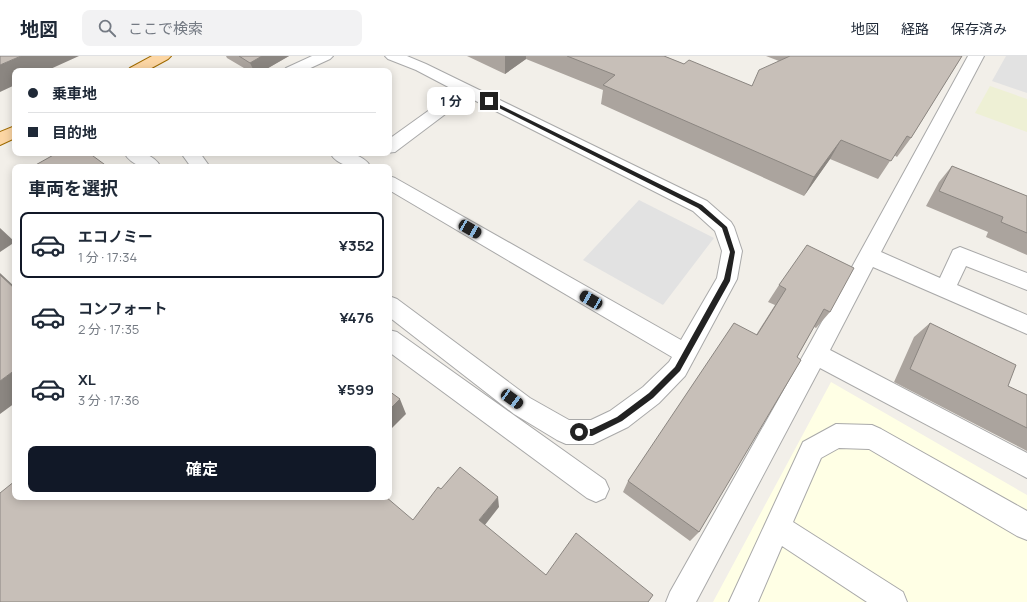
<!DOCTYPE html>
<html lang="ja">
<meta charset="utf-8">
<style>
body{margin:0;font-family:Manrope,"Noto Sans JP",sans-serif;background:#f2f2f3;color:#1f2937;height:100vh;display:flex;flex-direction:column;font-size:15px;white-space:nowrap}
*{box-sizing:border-box;margin:0}
p{font-size:13px;color:#747a83}
.icon{flex:none;width:22px;height:22px;fill:none;stroke:currentColor;stroke-width:2;stroke-linecap:round;stroke-linejoin:round}
.map{position:relative;flex:1;overflow:hidden}
.panel{position:absolute;left:12px;top:108px;width:380px;height:336px;display:flex;flex-direction:column;background:#fff;border-radius:8px;box-shadow:0 2px 10px #0003}
.panel>*{flex:none}
.guide{position:absolute;left:12px;top:12px;width:380px;height:88px;border-radius:8px;box-shadow:0 2px 10px #0003;display:grid;align-content:center;height:88px;padding:0 16px;background:#fff}
.end{position:absolute;width:18px;height:18px;margin:-9px;border:5px solid #222;background:#fff;box-shadow:0 0 0 2px #fff}
.from{border-radius:50%}
.bubble{position:absolute;height:28px;border-radius:8px;background:#fff;box-shadow:0 2px 10px #0003;font-size:13px;font-weight:700;line-height:28px;text-align:center}
.car{position:absolute;width:12px;height:24px;margin:-12px -6px;border-radius:5px;box-shadow:0 0 3px 1px #0007;background:linear-gradient(#222 24%,#8ab4d8 0 40%,#222 0 76%,#8ab4d8 0 86%,#222 0)}
.guide b{display:flex;align-items:center;gap:14px;height:38px;font-size:15px}
.guide b+b{border-top:1px solid #e0e1e3}
.guide i{width:10px;height:10px;background:#1f2937}
ul{padding:0;list-style:none}
li{display:flex;align-items:center;gap:12px;height:66px;margin:0 8px 6px;padding:0 8px;border:2px solid transparent;border-radius:8px}
li div{flex:1}
li b{display:block;font-size:15px}
li em{font-style:normal;font-weight:700}
li.on{border-color:#111827}
li>.icon{width:36px;height:36px;stroke-width:1.5}
h2{padding:0 16px;font-size:18px;line-height:48px}
.button{display:flex;gap:8px;margin-top:auto;padding:8px 16px}
.button a{flex:1;height:46px;border-radius:8px;background:#111827;color:#fff;font-size:16px;font-weight:700;line-height:46px;text-align:center}
header{display:flex;align-items:center;gap:24px;box-sizing:border-box;height:56px;padding:0 20px;background:#fff;border-bottom:1px solid #e0e1e3}
header strong{font-size:19px}
nav{display:flex;gap:22px;margin-inline-start:auto;font-size:14px}
.search{width:280px;height:36px;background:#f2f2f3;display:flex;align-items:center;gap:10px;box-sizing:border-box;padding:0 14px;border-radius:8px;color:#747a83;font-size:15px}
.map>svg:first-child{display:block}
</style>
<header>
<strong>地図</strong>
<div class="search"><svg class="icon" aria-label="search" viewBox="0 0 24 24"><circle cx="10" cy="10" r="6"/><path d="M15 15l6 6"/></svg>ここで検索</div>
<nav><a>地図</a><a>経路</a><a>保存済み</a></nav>
</header>
<div class="map">
<svg width="1027" height="546" viewBox="0 0 1027 546">
<rect width="100%" height="100%" fill="#f2efe9"/>
<path fill="#ffffe5" d="M831 326 1027 439V546H713Z"/>
<path fill="#eef0d5" d="M990 30 1027 43V76L975 57Z"/>
<path fill="#e2e2e2" d="M1006 0H1027V37L992 25Z
M639 144 714 182 663 249 583 204Z"/>
<g fill="none" stroke-linecap="round" stroke-linejoin="round">
<g stroke="#a9a9a9" stroke-width="2">
<path id="minor" d="M312 0H333L330 3 304 15H283L286 12Z
M385 0H407L426 8 707 145 731 166 734 171 742 195 737 223 685 320 659 347 628 371 593 388H566L557 384 514 358 389 261V240L397 243 530 342 569 364H591L610 355 643 331 669 306 672 301 389 134V120L395 122 681 284 717 222 722 195 715 175 693 155 468 41 395 96 386 97H389V83L456 35 416 14 388 3Z
M968 0H984L881 196 940 222 953 194 960 191 1027 217V234L966 210 957 229 1027 259V278L873 211 830 294 1027 397V422L820 312 696 546H666L670 536 808 291Z
M124 97C140 97 152 96 161 111 145 111 134 112 124 97Z
M181 97H200L210 111H191Z
M330 97C345 97 362 96 371 111 356 111 339 112 330 97Z
M389 274 397 276 605 424 609 433 605 442 596 446 587 442 389 296Z
M836 368 872 369 881 373 1027 455V484L1017 480 869 393 839 392 821 402 793 466 903 536 907 546H867L782 490 758 546H729L803 386Z"/>
</g>
<g stroke="#a06b00" stroke-width="2">
<path id="major" d="M152 0H171L168 3 146 15H127L130 12Z
M15 70V82L0 89V76Z"/>
</g>
<use href="#minor" fill="#fff" fill-rule="evenodd"/>
<use href="#major" fill="#fcd6a4" fill-rule="evenodd"/>
</g>
<path fill="#aba49e" d="M226 0H289L263 15H249L227 2Z
M467 0H664L684 8 752 30 779 5 766 0H962L911 82 897 101 894 99 878 123 830 103 804 140 601 48 603 34 526 3 505 18Z
M952 110 1027 140V199L986 181 988 176 926 150 939 126Z
M779 229 830 256 816 272 814 271 699 476 690 485 623 436 628 425 756 279 775 249 768 246Z
M930 267 1008 330 1027 339V395L894 326 914 281Z"/>
<path fill="#8b8681" d="M21 0H79L46 15H15V29L0 36V9Z
M262 0H289L263 15H254L250 7Z
M505 0H526V3L505 18Z
M841 84 830 103 804 140 814 121Z
M0 172 15 186 0 196Z
M0 217 15 231V233L0 219Z
M15 314V347L0 358V325Z
M400 343 406 358 389 375V354Z
M498 441 499 451 481 474 479 464Z"/>
<path fill="#c7bfb8" stroke="#8b8681" d="M0 0H21L0 9Z
M239 0H262L250 7Z
M567 0H664L684 8 689 4 752 30 759 14 790 0H962L911 82 907 80 891 105 841 84 814 121 603 29 615 19Z
M57 97H89L108 111H32Z
M952 110 1027 140V177L1001 166 1003 161 939 135Z
M807 189 854 212 830 256 824 253 797 301 801 304 699 476 628 425 734 267 757 279 786 233 779 229Z
M0 219 15 233V314L0 325Z
M930 267 1016 309 1008 330 1027 339V372L910 313Z
M389 335 400 343 389 354Z
M460 411 498 441 479 464 546 519 576 477 653 539 648 546H0V437L15 425V441H386L413 464 438 431 441 433Z"/>
<path fill="#222" d="M487 44H490L702 149 727 171 735 196 730 225 680 315 653 342 622 365 592 380 579 379 576 376 579 373H592L617 361 649 337 675 311 724 223 730 196 722 172 698 152 487 46Z"/>
</svg>
<i class="end from" style="left:579px;top:376px"></i>
<i class="end" style="left:489px;top:45px"></i>
<div class="bubble" style="left:427px;top:31px;width:48px">1 分</div>
<i class="car" style="left:470px;top:173px;rotate:120deg"></i>
<i class="car" style="left:591px;top:244px;rotate:300deg"></i>
<i class="car" style="left:512px;top:343px;rotate:126deg"></i>
<div class="guide">
<b><i class="from"></i>乗車地</b>
<b><i></i>目的地</b>
</div>
<section class="panel">
<h2>車両を選択</h2>
<ul>
<li class="on"><svg class="icon" aria-label="car" viewBox="0 0 24 24"><path d="M5 17H2v-5l4-1 3-4h7l3 4 3 1v5h-3M9 17h6M6 11h13"/><circle cx="7" cy="17" r="2"/><circle cx="17" cy="17" r="2"/></svg><div><b>エコノミー</b><p>1 分 · 17:34</p></div><em>¥352</em></li>
<li><svg class="icon" aria-label="car" viewBox="0 0 24 24"><path d="M5 17H2v-5l4-1 3-4h7l3 4 3 1v5h-3M9 17h6M6 11h13"/><circle cx="7" cy="17" r="2"/><circle cx="17" cy="17" r="2"/></svg><div><b>コンフォート</b><p>2 分 · 17:35</p></div><em>¥476</em></li>
<li><svg class="icon" aria-label="car" viewBox="0 0 24 24"><path d="M5 17H2v-5l4-1 3-4h7l3 4 3 1v5h-3M9 17h6M6 11h13"/><circle cx="7" cy="17" r="2"/><circle cx="17" cy="17" r="2"/></svg><div><b>XL</b><p>3 分 · 17:36</p></div><em>¥599</em></li>
</ul>
<div class="button"><a>確定</a></div>
</section>
</div>
